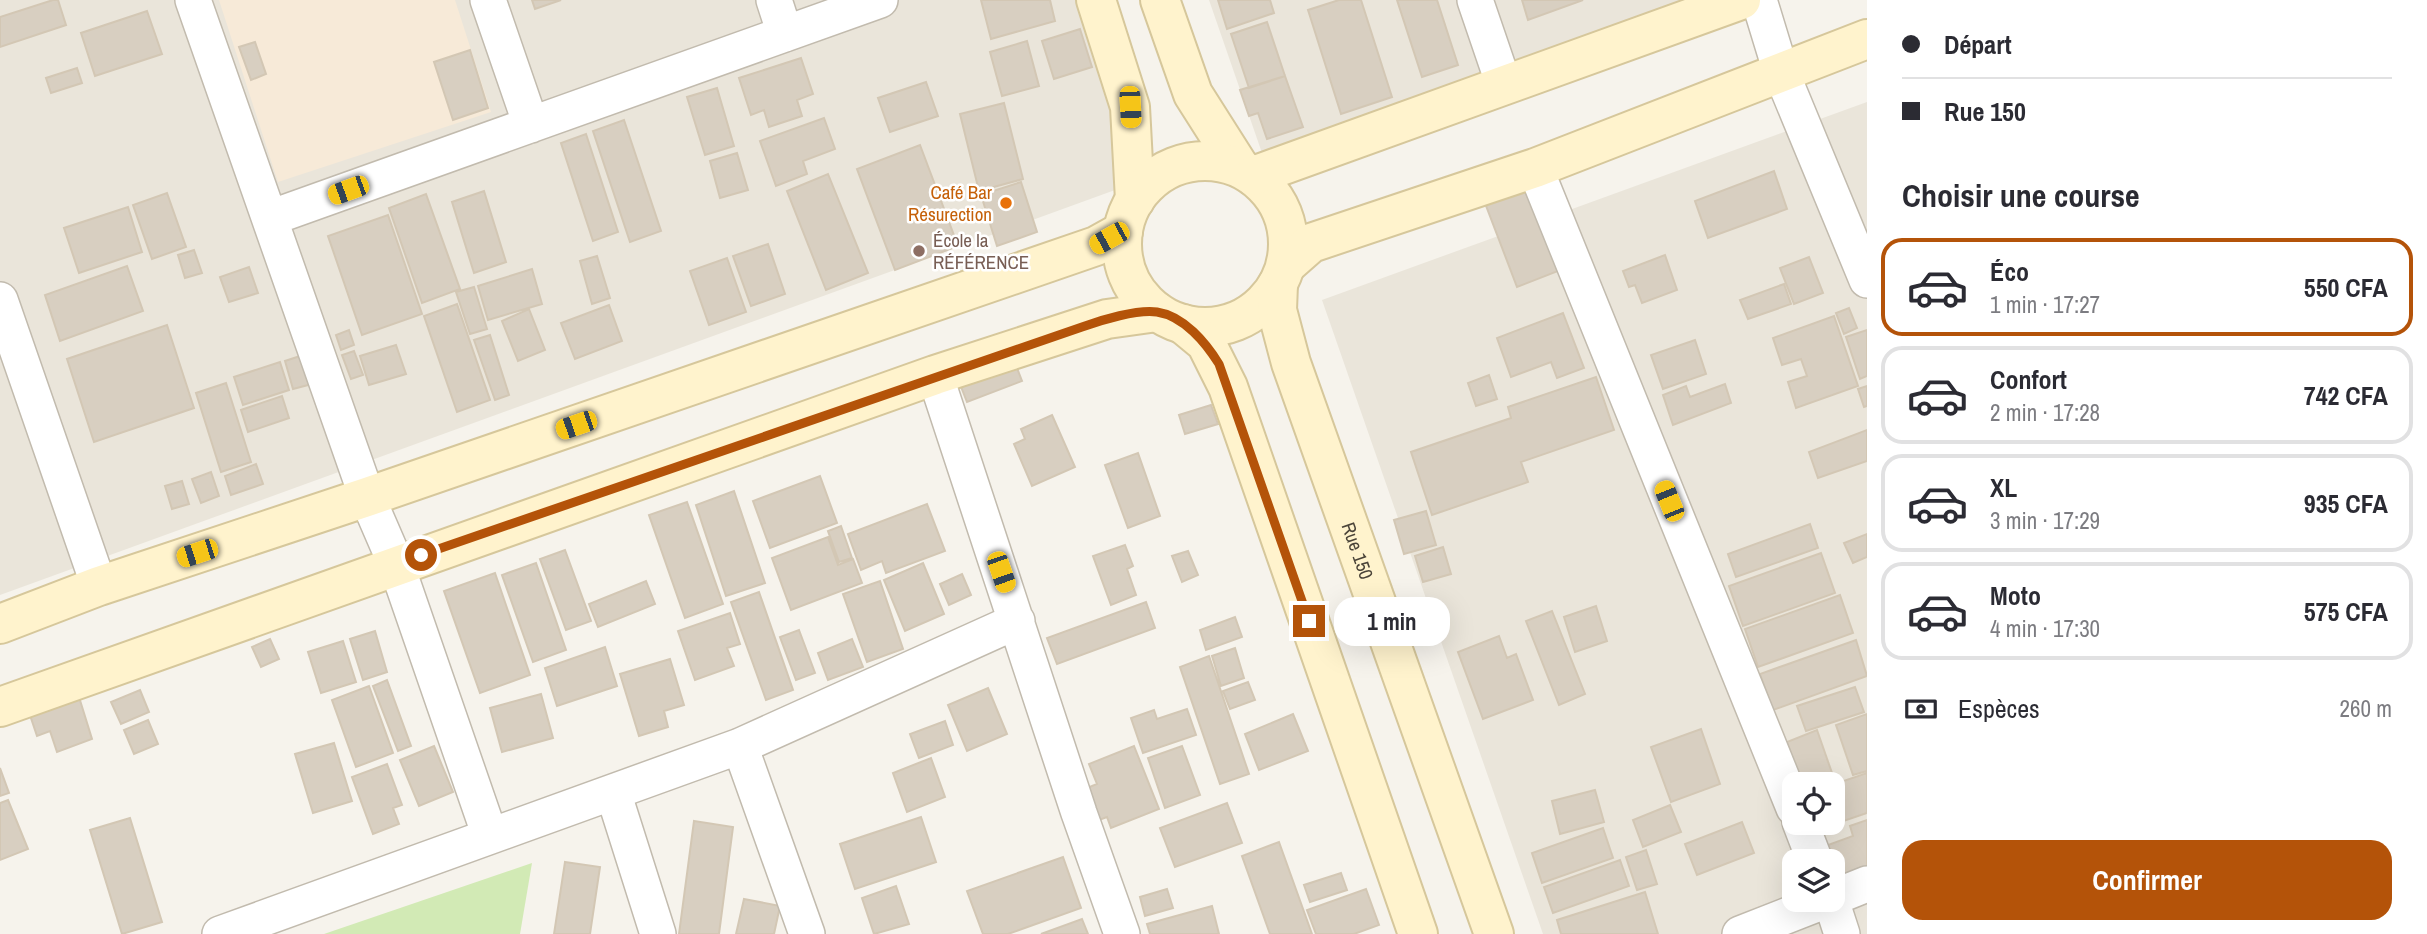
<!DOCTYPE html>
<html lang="fr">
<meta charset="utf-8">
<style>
body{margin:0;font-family:"Archivo Narrow",sans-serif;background:#f2f2f3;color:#2b2b33;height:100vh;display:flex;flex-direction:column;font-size:26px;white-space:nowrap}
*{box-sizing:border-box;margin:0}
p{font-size:23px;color:#7c7c81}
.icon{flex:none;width:38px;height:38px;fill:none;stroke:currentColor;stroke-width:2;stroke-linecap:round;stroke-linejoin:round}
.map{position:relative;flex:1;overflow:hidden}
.panel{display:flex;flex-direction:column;background:#fff;width:560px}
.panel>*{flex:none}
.guide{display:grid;align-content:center;height:154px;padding:0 35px;background:#fff}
.buttons{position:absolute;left:1782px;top:772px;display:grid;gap:14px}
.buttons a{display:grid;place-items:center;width:63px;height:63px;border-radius:14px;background:#fff;box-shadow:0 7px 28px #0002;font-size:35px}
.end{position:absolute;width:32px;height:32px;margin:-16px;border:9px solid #b45309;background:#fff;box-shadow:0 0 0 4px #fff}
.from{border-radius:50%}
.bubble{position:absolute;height:49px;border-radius:21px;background:#fff;box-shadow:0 7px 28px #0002;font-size:23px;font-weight:800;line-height:49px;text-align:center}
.car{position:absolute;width:21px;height:42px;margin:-21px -10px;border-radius:9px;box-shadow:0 0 5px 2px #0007;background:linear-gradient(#f5c518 24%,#345 0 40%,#f5c518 0 76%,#345 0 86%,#f5c518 0)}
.guide b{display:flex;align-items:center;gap:24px;height:66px;font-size:26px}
.guide b+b{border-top:2px solid #e1e1e2}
.guide i{width:18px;height:18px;background:#2b2b33}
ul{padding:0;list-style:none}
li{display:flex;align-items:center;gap:21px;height:98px;margin:0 14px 10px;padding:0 21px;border:4px solid #e1e1e2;border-radius:21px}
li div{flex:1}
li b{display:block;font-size:26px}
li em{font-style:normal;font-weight:800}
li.on{border-color:#b45309}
li>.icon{width:63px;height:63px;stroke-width:1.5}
h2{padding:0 35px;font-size:32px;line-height:84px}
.pay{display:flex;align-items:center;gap:18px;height:77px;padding:0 35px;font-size:26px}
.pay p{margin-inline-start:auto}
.action{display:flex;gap:14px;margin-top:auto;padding:14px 35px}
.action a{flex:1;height:80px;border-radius:21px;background:#b45309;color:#fff;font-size:28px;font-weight:800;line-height:80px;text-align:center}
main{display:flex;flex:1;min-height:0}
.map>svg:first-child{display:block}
</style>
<main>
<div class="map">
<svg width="1867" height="934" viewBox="0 0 1867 934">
<rect width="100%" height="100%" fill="#f6f3ec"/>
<path fill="#eae5da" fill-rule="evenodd" d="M0 0H1078L1113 101 1116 138 1115 190 0 595Z
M1209 0H1697L1262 153Z
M1867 102V934H1543L1322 300ZM1794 784H1832V822H1794ZM1794 861H1832V900H1794Z"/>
<path fill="#f7ead8" d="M219 0H455L491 112 278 182Z"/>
<path fill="#d2eab5" d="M532 863 520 934H324Z"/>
<path fill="#d8cfc1" stroke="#d3c7b4" stroke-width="2" d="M53 0H58L66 25 0 47V17Z
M532 0H561L535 9Z
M981 0H1050L1055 21 991 39Z
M1218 0H1270L1274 13 1227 29Z
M1339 0H1361L1392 97 1341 114 1308 10Z
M1397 0H1437L1458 65 1422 77Z
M1522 0H1583L1528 20Z
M147 11 162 54 95 76 81 33Z
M1267 22 1285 76 1249 88 1231 34Z
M1080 29 1092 67 1054 79 1042 41Z
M1027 41 1039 86 1002 96 990 52Z
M255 42 266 74 251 80 239 47Z
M470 50 488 108 453 120 434 62Z
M801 58 813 94 797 100 802 116 769 127 764 110 751 115 739 78Z
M77 68 82 83 51 93 46 78Z
M1285 76 1303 127 1267 139 1258 113 1249 116 1240 90Z
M926 82 938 116 890 132 878 98Z
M717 88 734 146 705 155 687 97Z
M1004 103 1023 179 979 191 960 114Z
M824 118 835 149 803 161 807 174 776 186 760 141Z
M624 120 661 231 630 242 593 131Z
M586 134 618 232 593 241 561 143Z
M920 145 958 246 895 270 857 169Z
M737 153 748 190 720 198 710 161Z
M1774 171 1787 209 1708 238 1695 201Z
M828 174 868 273 826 290 787 191Z
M1021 182 1037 232 997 246 981 195Z
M1527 187 1558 271 1517 287 1485 203Z
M484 191 506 262 474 273 452 202Z
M167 193 186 247 152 259 133 205Z
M426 194 460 289 422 303 389 208Z
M128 207 142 252 79 273 64 228Z
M388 215 422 314 362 335 328 236Z
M768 244 785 294 751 306 733 256Z
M194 250 202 273 185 278 178 255Z
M1665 255 1677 290 1642 303 1635 285 1629 287 1623 271Z
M597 256 610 298 592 304 580 261Z
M1809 257 1823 293 1794 304 1780 268Z
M727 258 746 312 709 325 690 271Z
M127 266 143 311 60 341 45 295Z
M249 267 258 293 229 302 220 277Z
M532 269 542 304 488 320 478 286Z
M1784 284 1791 304 1748 319 1740 300Z
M474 287 487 329 470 334 456 292Z
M457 304 490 400 457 412 424 316Z
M609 305 622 341 575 359 561 323Z
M1849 308 1857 328 1844 334 1836 313Z
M529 309 545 350 518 361 502 321Z
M1563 313 1584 368 1557 378 1551 362 1511 377 1497 338Z
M1834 316 1858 386 1796 408 1788 382 1807 376 1801 359 1782 365 1773 338Z
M167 325 194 408 94 442 67 359Z
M349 330 354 345 341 350 336 335Z
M1867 330V376L1860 379 1846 337Z
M490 335 509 395 495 400 474 340Z
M1695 340 1706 374 1663 389 1651 355Z
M396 345 406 374 369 385 360 356Z
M354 351 363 375 351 379 342 355Z
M303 355 312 384 293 389 285 361Z
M280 362 289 390 243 405 234 377Z
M1015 363 1022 381 967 402 960 384Z
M1489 375 1497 399 1476 406 1468 383Z
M1596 377 1614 430 1521 462 1528 482 1432 515 1411 452 1511 418 1508 407Z
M226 383 251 462 221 472 196 393Z
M1725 384 1731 403 1673 425 1663 395 1686 386 1690 397Z
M1867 386V406L1864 407 1858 389Z
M282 396 289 418 248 432 241 410Z
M1211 405 1218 424 1185 434 1179 415Z
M1052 415 1075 467 1032 486 1014 444 1025 439 1021 429Z
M1867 430V461L1818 478 1809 452Z
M1138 453 1160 516 1128 528 1105 465Z
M256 464 263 484 231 495 225 476Z
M211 472 219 496 201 503 192 479Z
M820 476 837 523 770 548 753 501Z
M182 481 189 504 172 509 165 486Z
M734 491 765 583 726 596 696 505Z
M687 502 723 604 685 618 649 515Z
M927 504 945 551 886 573 882 561 861 570 848 534Z
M1426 511 1436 545 1404 554 1394 520Z
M1810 524 1818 548 1736 577 1728 554Z
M841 526 852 558 839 562 828 531Z
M1867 534V557L1853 563 1844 543Z
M828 537 838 565 853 559 862 583 791 610 772 558Z
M1125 545 1133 566 1127 569 1136 595 1111 605 1093 556Z
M1443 547 1451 574 1423 582 1415 556Z
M565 550 591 621 566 630 540 559Z
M1188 551 1198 575 1182 582 1172 556Z
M1821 553 1835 593 1743 626 1729 586Z
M536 563 566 650 533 662 502 575Z
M923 563 944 614 905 631 884 580Z
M495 573 530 675 480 693 444 591Z
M962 574 971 595 949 605 940 584Z
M646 581 655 604 598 627 589 604Z
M880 581 903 649 867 662 843 594Z
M759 592 793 690 766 700 731 602Z
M1840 595 1853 633 1758 667 1745 629Z
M1146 602 1155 628 1057 664 1047 638Z
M1596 606 1607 641 1575 652 1564 617Z
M1552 611 1585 694 1559 705 1526 621Z
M730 613 740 644 727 648 734 666 695 680 678 631Z
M1235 617 1242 637 1206 650 1200 630Z
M799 630 815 673 796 680 780 637Z
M375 631 387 672 363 680 350 639Z
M1499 636 1507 658 1516 654 1533 700 1483 719 1458 652Z
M270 639 279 659 261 667 252 647Z
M852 639 863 667 828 680 818 653Z
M1856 640 1867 676 1773 710 1760 674Z
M343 641 356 682 321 693 308 652Z
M605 647 617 686 557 706 545 668Z
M1235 648 1244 678 1221 686 1212 656Z
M1209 656 1249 774 1220 784 1180 667Z
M670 659 684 705 664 711 668 727 639 736 620 674Z
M387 680 411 746 398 751 373 686Z
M1248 682 1255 700 1230 709 1223 691Z
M369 686 393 753 356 767 332 700Z
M1855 687 1864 712 1806 731 1797 706Z
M988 688 1007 734 967 751 948 705Z
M140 690 149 712 121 724 111 702Z
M541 694 553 738 502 752 490 708Z
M79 697 92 739 57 752 50 731 37 736 30 715Z
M1187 709 1196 735 1143 753 1131 718 1154 710 1157 719Z
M1293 714 1308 751 1259 770 1245 734Z
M1867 714V771L1853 775 1836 725Z
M148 720 158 744 134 754 124 730Z
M945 721 953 745 919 758 910 734Z
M1701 729 1720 784 1671 802 1651 747Z
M1817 730 1832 773 1801 784 1787 742Z
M334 743 352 801 313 813 295 754Z
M434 746 453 792 419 806 400 760Z
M1134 746 1159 809 1111 828 1107 817 1099 820 1087 788 1097 784 1089 764Z
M1182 746 1200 795 1165 808 1148 758Z
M931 758 945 797 907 812 893 773Z
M387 764 402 805 393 808 399 824 373 834 352 777Z
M0 768 9 793 0 796Z
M1867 773V813L1817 830 1814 822H1832V785Z
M1595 790 1604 822 1560 834 1552 801Z
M8 800 28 849 0 860V803Z
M1227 803 1242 843 1175 867 1160 828Z
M1670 805 1681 832 1643 847 1633 820Z
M921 817 936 862 855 889 840 844Z
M130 818 162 922 122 934 90 830Z
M1867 820V868L1840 878 1828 845 1853 836 1850 826Z
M694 821 733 827 719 934H679Z
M1742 822 1754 853 1697 875 1685 844Z
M1603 828 1613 858 1542 883 1532 853Z
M1279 842 1312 934H1270L1242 856Z
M1646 850 1657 884 1637 890 1626 857Z
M1063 857 1081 908 1008 934H983L967 891Z
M1620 860 1629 886 1553 913 1544 887Z
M565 862 600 867 590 934H554Z
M1341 873 1347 890 1310 902 1304 885Z
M896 886 909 924 874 934 862 898Z
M1167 889 1173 908 1145 916 1140 897Z
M1366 889 1379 925 1354 934H1316L1307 910Z
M1645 892 1658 934H1561L1557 920Z
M744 899 780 906 774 934H736Z
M1212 906 1219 934H1150L1147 924Z
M1082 919 1088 934H1041Z"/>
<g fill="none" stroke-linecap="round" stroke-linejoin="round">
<g stroke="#c2bbae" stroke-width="38">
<path id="street" d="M193 0 367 497 396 564 490 836
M488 0 531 125
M774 0 785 34
M1475 0 1504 85
M1759 0 1781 72 1867 280
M1535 168 1794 808
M270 218 880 0
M0 300 99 586
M935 375 1079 813 1122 934
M740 746 807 934
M613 792 658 934
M1800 822 1815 861
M1832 898 1867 884
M1831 900 1842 934
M220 934 740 746 1017 621
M1740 934 1827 900"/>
</g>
<g stroke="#d6c79b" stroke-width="42">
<g id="secondary">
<path d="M1096 0 1130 107 1135 200"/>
<path d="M1160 0 1193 94 1240 168"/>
<circle cx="1205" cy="244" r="83"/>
<path d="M1253 176 1741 0"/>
<path d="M1286 265 1311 243 1535 168 1867 39"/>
<path id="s1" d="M1278 284 1277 310 1291 363 1494 934"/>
<path d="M1183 324 1206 343 1228 387 1418 934"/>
<path d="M0 624 99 586 367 497 1096 246 1123 231"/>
<path d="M0 707 935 375 1107 319 1157 312"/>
</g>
</g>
<use href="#street" stroke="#fff" stroke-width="35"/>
<use href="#secondary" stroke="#fff3cd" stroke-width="38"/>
</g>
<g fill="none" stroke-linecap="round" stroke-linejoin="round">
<path stroke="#b45309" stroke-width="9" d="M421 555 1082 327C1101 320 1138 309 1157 312 1184 316 1206 343 1219 364L1309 621"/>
</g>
<circle fill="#e8710a" stroke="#fff" stroke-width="2.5" cx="1006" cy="203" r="7"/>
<circle fill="#8d6e63" stroke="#fff" stroke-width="2.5" cx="919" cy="251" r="7"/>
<g text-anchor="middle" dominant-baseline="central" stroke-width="5" stroke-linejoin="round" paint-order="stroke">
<g font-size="19" fill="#c56008" stroke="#fff" text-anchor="end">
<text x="992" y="192">Café Bar<tspan x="992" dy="22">Résurection</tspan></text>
</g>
<g font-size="19" fill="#785e54" stroke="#fff" text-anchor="start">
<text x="933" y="240">École la<tspan x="933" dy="22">RÉFÉRENCE</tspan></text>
</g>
<g font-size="19" fill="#4b4439" stroke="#fff">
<text stroke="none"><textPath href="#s1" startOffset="280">Rue 150</textPath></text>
</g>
</g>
</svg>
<div class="buttons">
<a><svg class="icon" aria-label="locate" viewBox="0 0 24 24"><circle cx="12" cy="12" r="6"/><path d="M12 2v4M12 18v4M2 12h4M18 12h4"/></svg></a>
<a><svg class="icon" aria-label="layers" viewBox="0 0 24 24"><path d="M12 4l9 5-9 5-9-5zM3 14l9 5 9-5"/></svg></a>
</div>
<i class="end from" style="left:421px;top:555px"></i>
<i class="end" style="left:1309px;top:621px"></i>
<div class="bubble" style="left:1334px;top:597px;width:116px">1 min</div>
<i class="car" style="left:1130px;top:107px;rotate:177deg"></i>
<i class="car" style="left:348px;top:190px;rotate:250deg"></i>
<i class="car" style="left:1109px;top:238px;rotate:241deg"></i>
<i class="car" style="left:576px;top:425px;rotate:251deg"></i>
<i class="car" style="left:1669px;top:501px;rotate:338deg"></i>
<i class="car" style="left:197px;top:553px;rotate:252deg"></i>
<i class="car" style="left:1001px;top:572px;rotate:161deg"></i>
</div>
<section class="panel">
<div class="guide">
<b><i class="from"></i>Départ</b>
<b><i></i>Rue 150</b>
</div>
<h2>Choisir une course</h2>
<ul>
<li class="on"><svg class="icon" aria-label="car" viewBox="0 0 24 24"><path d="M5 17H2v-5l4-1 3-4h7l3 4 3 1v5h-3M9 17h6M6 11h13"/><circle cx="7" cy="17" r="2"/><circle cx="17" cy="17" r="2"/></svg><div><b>Éco</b><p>1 min · 17:27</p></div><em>550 CFA</em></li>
<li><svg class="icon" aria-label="car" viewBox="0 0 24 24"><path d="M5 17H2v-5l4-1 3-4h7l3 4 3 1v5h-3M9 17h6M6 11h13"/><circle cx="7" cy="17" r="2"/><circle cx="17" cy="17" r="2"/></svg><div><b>Confort</b><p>2 min · 17:28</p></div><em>742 CFA</em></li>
<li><svg class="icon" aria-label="car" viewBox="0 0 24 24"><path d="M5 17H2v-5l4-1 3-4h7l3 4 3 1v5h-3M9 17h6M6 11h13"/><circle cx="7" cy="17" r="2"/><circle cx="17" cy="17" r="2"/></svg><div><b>XL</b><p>3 min · 17:29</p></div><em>935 CFA</em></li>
<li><svg class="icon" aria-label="car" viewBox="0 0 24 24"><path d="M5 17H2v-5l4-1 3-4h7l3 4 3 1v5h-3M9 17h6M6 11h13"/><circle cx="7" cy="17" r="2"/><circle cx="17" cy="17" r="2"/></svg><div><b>Moto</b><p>4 min · 17:30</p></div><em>575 CFA</em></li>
</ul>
<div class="pay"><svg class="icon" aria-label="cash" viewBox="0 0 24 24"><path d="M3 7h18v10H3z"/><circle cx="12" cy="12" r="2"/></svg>Espèces<p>260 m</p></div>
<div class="action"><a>Confirmer</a></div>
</section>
</main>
